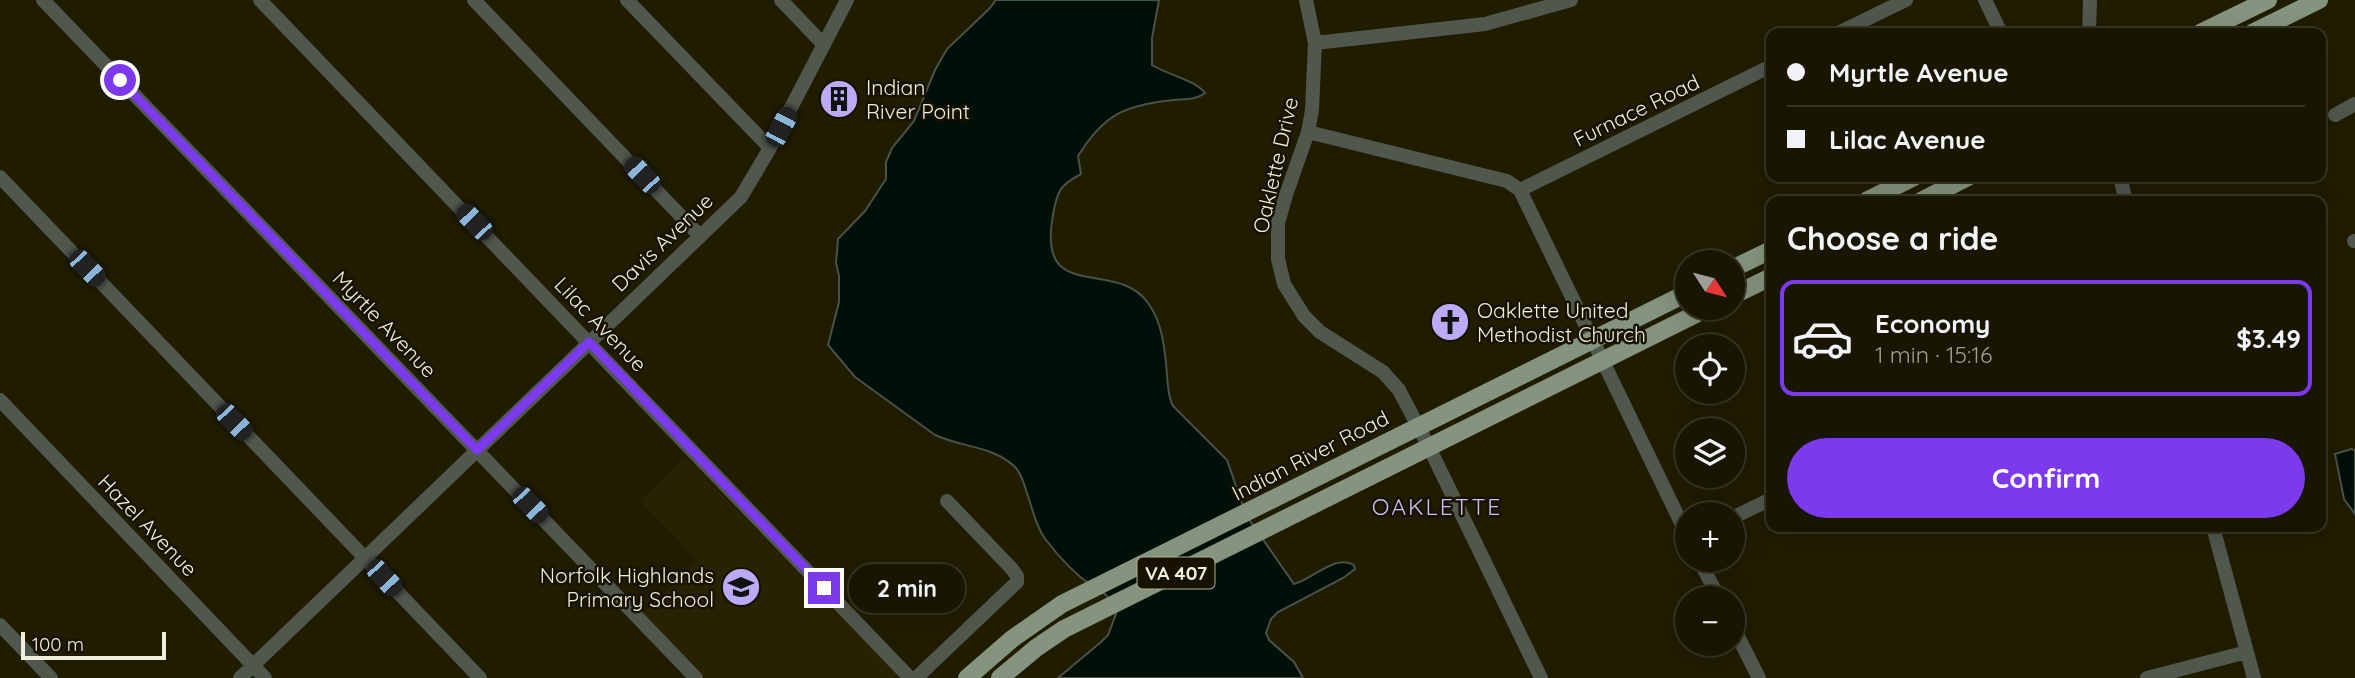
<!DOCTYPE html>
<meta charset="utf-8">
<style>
body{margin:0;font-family:Quicksand,sans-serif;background:#25220f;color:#f1f3f6;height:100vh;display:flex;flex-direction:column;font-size:26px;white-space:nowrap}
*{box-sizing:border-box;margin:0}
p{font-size:23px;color:#9f9f99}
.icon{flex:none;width:38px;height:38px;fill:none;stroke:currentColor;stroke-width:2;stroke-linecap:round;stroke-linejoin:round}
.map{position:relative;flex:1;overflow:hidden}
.sheet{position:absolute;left:1766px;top:196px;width:560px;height:336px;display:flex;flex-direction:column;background:#181500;border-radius:14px;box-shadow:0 7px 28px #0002,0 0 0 2px #363422}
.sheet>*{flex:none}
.hud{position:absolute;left:1766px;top:28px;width:560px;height:154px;border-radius:14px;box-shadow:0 7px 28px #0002,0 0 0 2px #363422;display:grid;align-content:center;height:154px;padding:0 21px;background:#181500}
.needle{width:46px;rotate:126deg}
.controls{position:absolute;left:1675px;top:250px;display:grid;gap:14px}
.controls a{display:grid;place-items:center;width:70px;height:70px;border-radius:50%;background:#181500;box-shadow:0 7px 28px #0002,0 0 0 2px #363422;font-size:35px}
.scale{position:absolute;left:21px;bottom:18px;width:145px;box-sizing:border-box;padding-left:7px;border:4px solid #f0eedc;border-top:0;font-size:19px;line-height:24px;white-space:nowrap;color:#f0eedc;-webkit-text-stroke:5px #171200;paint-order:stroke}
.end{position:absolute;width:32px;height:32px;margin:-16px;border:9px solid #7c3aed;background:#fff;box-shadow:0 0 0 4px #fff}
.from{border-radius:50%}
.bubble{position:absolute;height:49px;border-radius:24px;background:#181500;box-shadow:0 7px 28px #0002,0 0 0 2px #363422;font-size:23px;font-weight:700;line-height:49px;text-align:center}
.car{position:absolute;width:21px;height:42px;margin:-21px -10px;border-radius:9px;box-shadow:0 0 5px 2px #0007;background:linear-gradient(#222 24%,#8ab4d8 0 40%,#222 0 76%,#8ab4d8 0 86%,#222 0)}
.hud b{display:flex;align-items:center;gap:24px;height:66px;font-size:26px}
.hud b+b{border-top:2px solid #363422}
.hud i{width:18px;height:18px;background:#f1f3f6}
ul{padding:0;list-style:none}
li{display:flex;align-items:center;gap:21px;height:116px;margin:0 14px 10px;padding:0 7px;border:4px solid transparent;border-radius:14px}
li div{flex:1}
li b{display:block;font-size:26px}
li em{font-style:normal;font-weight:700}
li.active{border-color:#7c3aed}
li>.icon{width:63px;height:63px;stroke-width:1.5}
h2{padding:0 21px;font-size:32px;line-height:84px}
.button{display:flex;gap:14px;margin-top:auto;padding:14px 21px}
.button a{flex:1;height:80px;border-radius:42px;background:#7c3aed;color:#fff;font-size:28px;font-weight:700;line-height:80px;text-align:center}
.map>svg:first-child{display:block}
</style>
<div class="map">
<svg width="2355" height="678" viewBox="0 0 2355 678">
<rect width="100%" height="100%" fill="#201c00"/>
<path fill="#282200" d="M685 456 866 642 900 678H705L642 614 697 560 639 501Z"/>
<path fill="#000f08" stroke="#485248" stroke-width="2" d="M996 0H1159L1152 38V65C1168 75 1195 80 1205 93 1196 100 1185 99 1174 100 1125 105 1104 114 1078 156L1081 174C1060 185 1057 191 1053 215 1036 306 1116 257 1148 303 1163 323 1165 351 1167 375 1168 386 1168 397 1173 406L1227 460 1246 515 1294 584C1313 579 1335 554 1354 565L1355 569 1343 578 1278 612 1271 619 1266 633 1269 640 1294 662 1303 678H1058L1101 642 1108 635 1116 614C1113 608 1110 600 1106 595 1102 591 1096 589 1092 586 1075 574 1059 557 1046 540 1031 520 1027 479 1015 467 994 446 960 447 935 435L855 377 828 345 839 302V276L836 263 838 239 865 211 886 179V162L892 148 914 121 935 70 947 49 989 9Z
M2351 449 2355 450V514L2344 499 2335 454Z"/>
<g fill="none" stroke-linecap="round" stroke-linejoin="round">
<path stroke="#50574d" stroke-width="14" d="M43 0 696 678
M260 0 910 678
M474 0 699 235
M627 0 770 148
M781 0 824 45
M1306 0 1315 43 1312 110 1308 132 1286 195 1278 223V259L1284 284 1304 316 1320 332 1383 372 1399 390 1429 447 1541 678
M1985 0 2001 33
M1838 33 1906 0
M2089 33 2090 0
M1315 43 1485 24 1571 0
M2335 115 2355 104
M1308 132 1507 181 1520 190 1687 535
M0 177 480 678
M2120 177 2126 201
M1520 190 1771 66
M2354 241H2355
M0 400 265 678
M1732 518 1771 499
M2213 527 2254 678
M1699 560 1719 598
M0 625 51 678
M1732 625 1759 678
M240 678 741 197 770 148 847 0
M916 678 1017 582V576L1012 569 947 501
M2147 678 2247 652"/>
<path stroke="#85947e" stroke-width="18" d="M2200 33 2268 0
M2252 33 2319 0
M1866 201 1914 177
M1921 201 1968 177
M1732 269 1771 250
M1732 296 1771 277
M967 678 1012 639 1062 604 1687 293
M1000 678 1036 648 1064 629 1708 308"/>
</g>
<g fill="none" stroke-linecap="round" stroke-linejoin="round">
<path stroke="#7c3aed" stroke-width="9" d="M120 80 477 450 589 342 824 588"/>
</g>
<defs>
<g id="building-disc" transform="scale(2.0125)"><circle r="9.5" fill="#bbaaf6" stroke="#171200"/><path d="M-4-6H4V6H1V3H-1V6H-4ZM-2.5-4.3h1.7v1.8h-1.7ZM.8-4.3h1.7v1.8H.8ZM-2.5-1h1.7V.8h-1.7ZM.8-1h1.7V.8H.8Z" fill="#111"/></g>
<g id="church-disc" transform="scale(2.0125)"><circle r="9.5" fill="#bbaaf6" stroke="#171200"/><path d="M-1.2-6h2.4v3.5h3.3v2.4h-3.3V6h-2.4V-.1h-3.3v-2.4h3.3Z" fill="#111"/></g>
<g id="school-disc" transform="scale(2.0125)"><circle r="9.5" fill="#bbaaf6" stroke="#171200"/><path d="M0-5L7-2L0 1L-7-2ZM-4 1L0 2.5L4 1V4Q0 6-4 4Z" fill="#111"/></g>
</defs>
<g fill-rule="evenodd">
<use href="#building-disc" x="839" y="99"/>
<use href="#church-disc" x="1450" y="322"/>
<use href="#school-disc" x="741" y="587"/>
</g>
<g text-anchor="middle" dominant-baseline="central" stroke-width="5" stroke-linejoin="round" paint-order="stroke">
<rect fill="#171200" stroke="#afac9a" stroke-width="2" x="1137.5" y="557.5" width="77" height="31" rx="5"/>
<g font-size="19" font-weight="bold" fill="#f0eedc">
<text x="1176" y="573">VA 407</text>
</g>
<g font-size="21" fill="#f0eedc" stroke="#171200" text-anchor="start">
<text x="866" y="87">Indian<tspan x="866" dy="24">River Point</tspan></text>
<text x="1477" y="310">Oaklette United<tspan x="1477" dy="24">Methodist Church</tspan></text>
<text x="714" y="575" text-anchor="end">Norfolk Highlands<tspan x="714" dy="24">Primary School</tspan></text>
</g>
<g font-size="21" fill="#f0eedc" stroke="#171200">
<text transform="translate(1636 110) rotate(-26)">Furnace Road</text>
<text transform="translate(1275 165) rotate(-77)">Oaklette Drive</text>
<text transform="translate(662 242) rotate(-44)">Davis Avenue</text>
<text transform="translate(385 324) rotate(46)">Myrtle Avenue</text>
<text transform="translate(601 324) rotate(46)">Lilac Avenue</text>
<text transform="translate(1310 455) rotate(-27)">Indian River Road</text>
<text transform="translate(148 525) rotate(46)">Hazel Avenue</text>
</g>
<g font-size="23" letter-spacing="2" fill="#cabef7" stroke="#171200">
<text x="1437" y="506">OAKLETTE</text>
</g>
</g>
</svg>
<div class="controls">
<a><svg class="needle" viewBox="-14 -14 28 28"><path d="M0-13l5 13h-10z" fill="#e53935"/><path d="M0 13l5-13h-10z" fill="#9f9f99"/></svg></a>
<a><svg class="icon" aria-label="locate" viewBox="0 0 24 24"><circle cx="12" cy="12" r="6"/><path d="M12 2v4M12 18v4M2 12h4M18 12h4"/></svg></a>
<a><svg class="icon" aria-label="layers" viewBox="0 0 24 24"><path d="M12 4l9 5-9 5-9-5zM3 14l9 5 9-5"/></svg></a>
<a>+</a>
<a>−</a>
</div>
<div class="scale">100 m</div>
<i class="end from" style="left:120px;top:80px"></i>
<i class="end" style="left:824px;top:588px"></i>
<div class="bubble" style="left:849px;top:564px;width:116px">2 min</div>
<i class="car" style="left:781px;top:127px;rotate:28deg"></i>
<i class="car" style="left:642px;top:175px;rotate:317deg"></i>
<i class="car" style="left:474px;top:222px;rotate:316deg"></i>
<i class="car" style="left:87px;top:268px;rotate:136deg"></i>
<i class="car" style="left:234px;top:422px;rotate:136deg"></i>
<i class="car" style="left:530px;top:505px;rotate:136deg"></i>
<i class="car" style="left:384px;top:578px;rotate:137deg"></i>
<div class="hud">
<b><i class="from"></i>Myrtle Avenue</b>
<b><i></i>Lilac Avenue</b>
</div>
<section class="sheet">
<h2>Choose a ride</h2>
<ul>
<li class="active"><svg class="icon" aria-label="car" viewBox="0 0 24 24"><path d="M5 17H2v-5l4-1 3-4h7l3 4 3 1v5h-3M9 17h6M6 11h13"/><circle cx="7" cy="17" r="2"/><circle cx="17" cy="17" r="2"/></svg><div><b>Economy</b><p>1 min · 15:16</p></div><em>$3.49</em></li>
</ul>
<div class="button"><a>Confirm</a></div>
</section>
</div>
